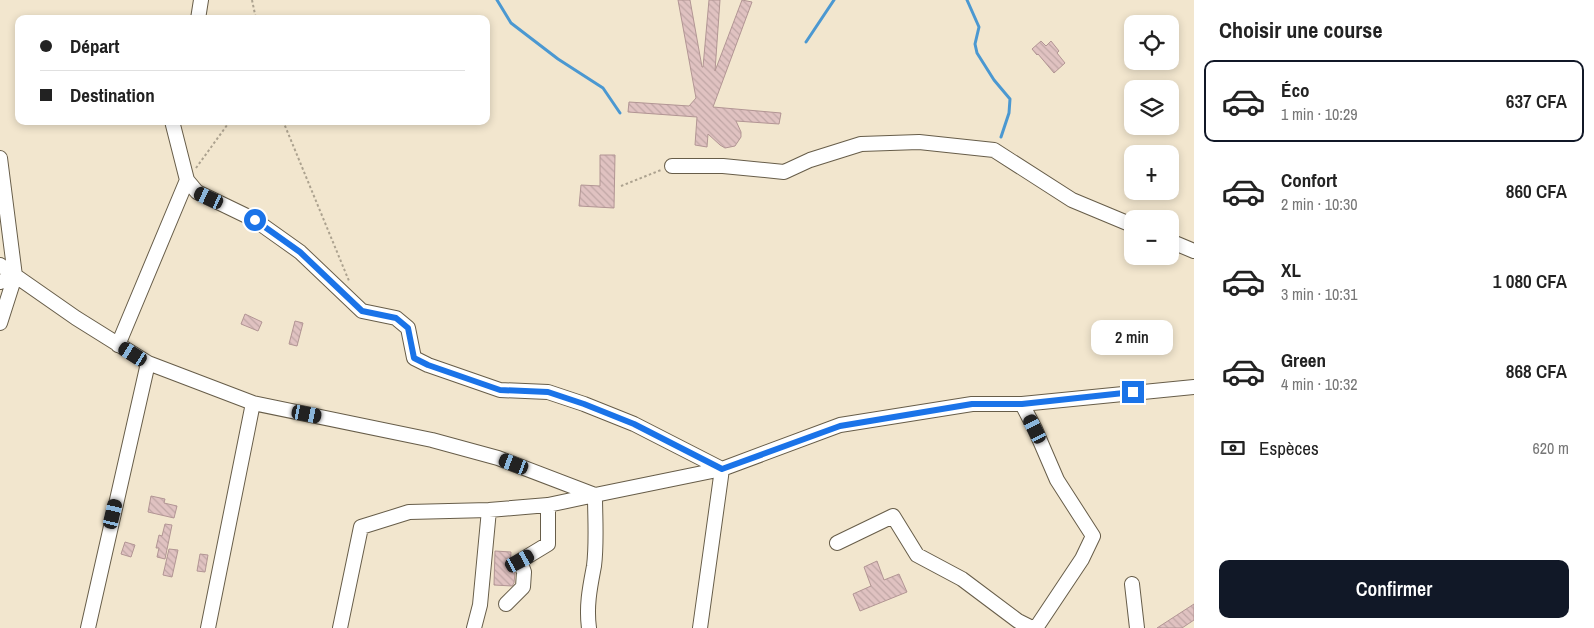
<!DOCTYPE html>
<html lang="fr">
<meta charset="utf-8">
<style>
body{margin:0;font-family:"Archivo Narrow",sans-serif;background:#f6f6f6;color:#222;height:100vh;display:flex;flex-direction:column;font-size:19px;white-space:nowrap}
*{box-sizing:border-box;margin:0}
p{font-size:16px;color:#767676}
.icon{flex:none;width:28px;height:28px;fill:none;stroke:currentColor;stroke-width:2;stroke-linecap:round;stroke-linejoin:round}
.map{position:relative;flex:1;overflow:hidden}
.drawer{display:flex;flex-direction:column;background:#fff;width:400px}
.drawer>*{flex:none}
.banner{position:absolute;left:15px;top:15px;width:475px;height:110px;border-radius:10px;box-shadow:0 2px 8px #0003;display:grid;align-content:center;height:110px;padding:0 25px;background:#fff}
.tools{position:absolute;left:1124px;top:15px;display:grid;gap:10px}
.tools a{display:grid;place-items:center;width:55px;height:55px;border-radius:10px;background:#fff;box-shadow:0 2px 8px #0003;font-size:25px}
.end{position:absolute;width:22px;height:22px;margin:-11px;border:6px solid #1a73e8;background:#fff;box-shadow:0 0 0 2px #fff}
.from{border-radius:50%}
.bubble{position:absolute;height:35px;border-radius:10px;background:#fff;box-shadow:0 2px 8px #0003;font-size:16px;font-weight:600;line-height:35px;text-align:center}
.car{position:absolute;width:15px;height:30px;margin:-15px -8px;border-radius:6px;box-shadow:0 0 4px 1px #0007;background:linear-gradient(#222 24%,#8ab4d8 0 40%,#222 0 76%,#8ab4d8 0 86%,#222 0)}
.banner b{display:flex;align-items:center;gap:18px;height:48px;font-size:19px}
.banner b+b{border-top:1px solid #e0e0e0}
.banner i{width:12px;height:12px;background:#222}
ul{padding:0;list-style:none}
li{display:flex;align-items:center;gap:15px;height:82px;margin:0 10px 8px;padding:0 15px;border:2px solid transparent;border-radius:10px}
li div{flex:1}
li b{display:block;font-size:19px}
li em{font-style:normal;font-weight:600}
li.current{border-color:#111827}
li>.icon{width:45px;height:45px;stroke-width:1.5}
h2{padding:0 25px;font-size:22px;line-height:60px}
.pay{display:flex;align-items:center;gap:12px;height:55px;padding:0 25px;font-size:19px}
.pay p{margin-inline-start:auto}
.button{display:flex;gap:10px;margin-top:auto;padding:10px 25px}
.button a{flex:1;height:58px;border-radius:10px;background:#111827;color:#fff;font-size:20px;font-weight:600;line-height:58px;text-align:center}
main{display:flex;flex:1;min-height:0}
.map>svg:first-child{display:block}
</style>
<main>
<div class="map">
<svg width="1194" height="628" viewBox="0 0 1194 628">
<defs>
<pattern id="building-back-hatch" width="6" height="6" patternUnits="userSpaceOnUse" patternTransform="scale(1.25)"><rect width="6" height="6" fill="#e0c2c1"/><path d="M-1 5l2 2M0 0l6 6M5-1l2 2" fill="none" stroke="#c0a6a5"/></pattern>
</defs>
<rect width="100%" height="100%" fill="#f2e6ce"/>
<g fill="none" stroke-linecap="round" stroke-linejoin="round">
<path stroke="#4b98d1" stroke-width="3" d="M497 0 511 23 558 59 603 88 620 113
M967 0 979 27 975 44 977 53 994 80 1010 99 1009 113 1001 137
M806 42 834 0"/>
</g>
<path fill="url(#building-back-hatch)" stroke="#b29594" d="M678 0H690L702 67H703L709 0H720L715 71 742 0 752 2 713 107 781 113 779 124 736 121 741 132V137L735 146 725 148 720 145 708 134 707 147 695 145 697 117 628 112 629 102 689 106 696 98Z
M1041 41 1046 46 1051 41 1059 51 1057 53 1065 63 1054 73 1038 54 1037 55 1032 49Z
M600 155H615L614 208 579 206 581 185 600 186Z
M245 314 262 322 258 331 241 324Z
M295 321 303 323 297 346 289 344Z
M151 496 165 499 164 503 177 506 174 518 148 512Z
M165 524 172 525 165 559 157 557 159 548H156L159 535 162 536Z
M125 542 135 545 131 557 121 554Z
M169 549 178 550 172 577 163 575Z
M495 551 511 552 510 569H514L515 573 514 583 512 586 494 585Z
M200 554 208 555 205 572 197 571Z
M877 561 884 580 899 574 907 592 860 611 853 594 871 586 864 567Z
M1194 604V620L1182 628H1157Z"/>
<g fill="none" stroke-linecap="round" stroke-linejoin="round">
<g stroke="#675d49" stroke-width="16">
<path id="minor" d="M198 19 201 0
M172 121 187 180 197 192 255 220 300 252 362 311 396 318 408 328 414 358 428 365 500 390 548 392 584 404 634 424 722 469 700 628
M0 158 15 276 0 323
M672 166H723L784 172 810 160 861 144 919 142 994 150 1072 200 1132 225
M1170 241 1194 251
M0 265 76 318 148 363 253 403 432 440 498 458 595 495 722 469 840 425 972 404H1022L1194 387
M0 282 15 276
M118 345 187 180
M1022 404 1035 429 1057 480 1093 536 1082 559 1036 628
M837 543 893 516 917 555 962 579 1018 621 1032 628
M1132 584 1137 628
M506 604 523 587 524 572 520 561 548 544V505
M88 628 148 363
M208 628 253 403
M340 628 361 527 409 512 489 510 548 505 595 495C595 518 597 543 594 566 590 587 586 606 589 628
M474 628 480 605 489 510"/>
</g>
<path stroke="#aca28f" stroke-width="2" stroke-dasharray="2.5 2.5" stroke-linecap="butt" d="M252 0 256 19
M283 121 349 281
M196 168 230 121
M621 186 661 170"/>
<use href="#minor" stroke="#fff" stroke-width="14"/>
</g>
<g fill="none" stroke-linecap="round" stroke-linejoin="round">
<path stroke="#1a73e8" stroke-width="6" d="M255 220 300 252 362 311 396 318 408 328 414 358 428 365 500 390 548 392 584 404 634 424 722 469 840 426 972 404H1022L1133 392"/>
</g>
</svg>
<div class="tools">
<a><svg class="icon" aria-label="locate" viewBox="0 0 24 24"><circle cx="12" cy="12" r="6"/><path d="M12 2v4M12 18v4M2 12h4M18 12h4"/></svg></a>
<a><svg class="icon" aria-label="layers" viewBox="0 0 24 24"><path d="M12 4l9 5-9 5-9-5zM3 14l9 5 9-5"/></svg></a>
<a>+</a>
<a>−</a>
</div>
<i class="end from" style="left:255px;top:220px"></i>
<i class="end" style="left:1133px;top:392px"></i>
<div class="bubble" style="left:1091px;top:320px;width:82px">2 min</div>
<i class="car" style="left:209px;top:198px;rotate:295deg"></i>
<i class="car" style="left:133px;top:354px;rotate:302deg"></i>
<i class="car" style="left:307px;top:414px;rotate:101deg"></i>
<i class="car" style="left:1035px;top:429px;rotate:333deg"></i>
<i class="car" style="left:514px;top:464px;rotate:291deg"></i>
<i class="car" style="left:113px;top:514px;rotate:13deg"></i>
<i class="car" style="left:520px;top:561px;rotate:62deg"></i>
<div class="banner">
<b><i class="from"></i>Départ</b>
<b><i></i>Destination</b>
</div>
</div>
<section class="drawer">
<h2>Choisir une course</h2>
<ul>
<li class="current"><svg class="icon" aria-label="car" viewBox="0 0 24 24"><path d="M5 17H2v-5l4-1 3-4h7l3 4 3 1v5h-3M9 17h6M6 11h13"/><circle cx="7" cy="17" r="2"/><circle cx="17" cy="17" r="2"/></svg><div><b>Éco</b><p>1 min · 10:29</p></div><em>637 CFA</em></li>
<li><svg class="icon" aria-label="car" viewBox="0 0 24 24"><path d="M5 17H2v-5l4-1 3-4h7l3 4 3 1v5h-3M9 17h6M6 11h13"/><circle cx="7" cy="17" r="2"/><circle cx="17" cy="17" r="2"/></svg><div><b>Confort</b><p>2 min · 10:30</p></div><em>860 CFA</em></li>
<li><svg class="icon" aria-label="car" viewBox="0 0 24 24"><path d="M5 17H2v-5l4-1 3-4h7l3 4 3 1v5h-3M9 17h6M6 11h13"/><circle cx="7" cy="17" r="2"/><circle cx="17" cy="17" r="2"/></svg><div><b>XL</b><p>3 min · 10:31</p></div><em>1 080 CFA</em></li>
<li><svg class="icon" aria-label="car" viewBox="0 0 24 24"><path d="M5 17H2v-5l4-1 3-4h7l3 4 3 1v5h-3M9 17h6M6 11h13"/><circle cx="7" cy="17" r="2"/><circle cx="17" cy="17" r="2"/></svg><div><b>Green</b><p>4 min · 10:32</p></div><em>868 CFA</em></li>
</ul>
<div class="pay"><svg class="icon" aria-label="cash" viewBox="0 0 24 24"><path d="M3 7h18v10H3z"/><circle cx="12" cy="12" r="2"/></svg>Espèces<p>620 m</p></div>
<div class="button"><a>Confirmer</a></div>
</section>
</main>
